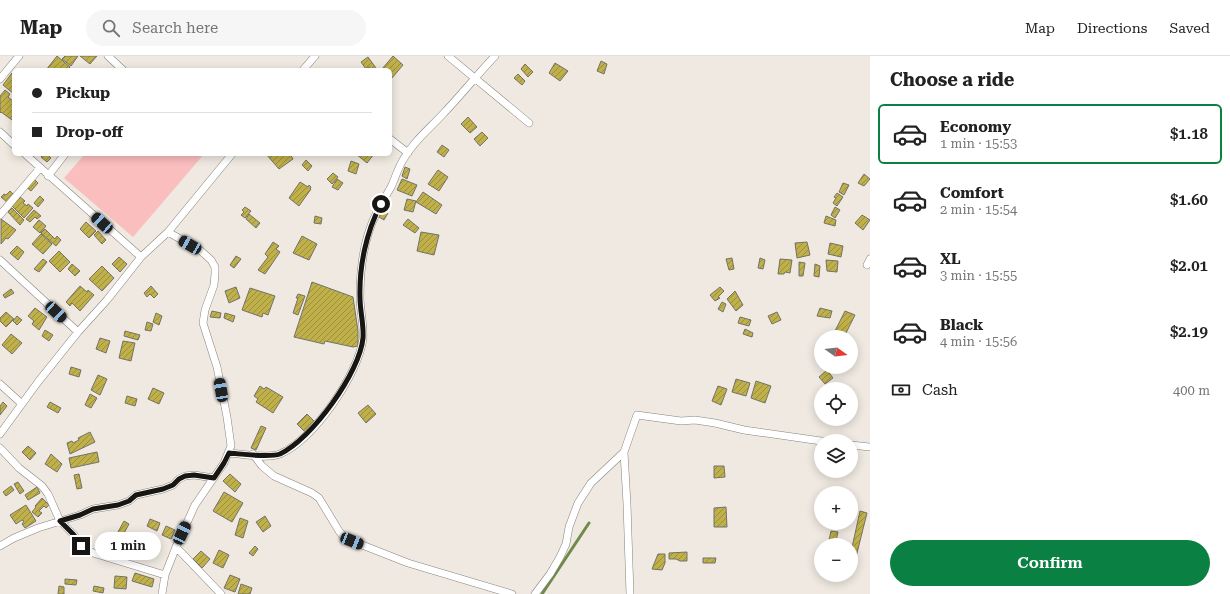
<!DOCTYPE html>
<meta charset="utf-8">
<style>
body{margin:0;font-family:"Roboto Serif",serif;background:#f6f6f6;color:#222;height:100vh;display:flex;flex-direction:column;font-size:15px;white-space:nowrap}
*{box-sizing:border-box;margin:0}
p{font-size:13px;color:#767676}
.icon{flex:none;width:22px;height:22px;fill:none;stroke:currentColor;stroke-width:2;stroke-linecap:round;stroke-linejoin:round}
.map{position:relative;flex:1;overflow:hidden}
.panel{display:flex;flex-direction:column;background:#fff;width:360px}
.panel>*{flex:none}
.hud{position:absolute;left:12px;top:12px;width:380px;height:88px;border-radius:6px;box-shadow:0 2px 10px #0003;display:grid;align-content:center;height:88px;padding:0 20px;background:#fff}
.needle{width:26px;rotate:104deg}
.buttons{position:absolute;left:814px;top:274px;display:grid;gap:8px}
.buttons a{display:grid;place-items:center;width:44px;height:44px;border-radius:50%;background:#fff;box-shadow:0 2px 10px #0003;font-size:20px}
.end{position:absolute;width:18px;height:18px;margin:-9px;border:5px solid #181613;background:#fff;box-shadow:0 0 0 2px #fff}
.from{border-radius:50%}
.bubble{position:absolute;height:28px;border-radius:14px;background:#fff;box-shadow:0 2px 10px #0003;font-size:13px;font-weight:600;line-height:28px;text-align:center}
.car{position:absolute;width:12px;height:24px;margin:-12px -6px;border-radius:5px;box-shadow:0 0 3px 1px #0007;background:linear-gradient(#222 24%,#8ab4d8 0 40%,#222 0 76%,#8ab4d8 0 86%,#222 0)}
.hud b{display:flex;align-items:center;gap:14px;height:38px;font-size:15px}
.hud b+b{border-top:1px solid #e0e0e0}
.hud i{width:10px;height:10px;background:#222}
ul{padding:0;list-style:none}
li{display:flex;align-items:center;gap:12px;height:60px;margin:0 8px 6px;padding:0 12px;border:2px solid transparent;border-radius:6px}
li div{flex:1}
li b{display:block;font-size:15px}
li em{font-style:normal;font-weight:600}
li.on{border-color:#0b8043}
li>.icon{width:36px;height:36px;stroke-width:1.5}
h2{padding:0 20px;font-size:18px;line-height:48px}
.pay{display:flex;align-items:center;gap:10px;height:44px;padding:0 20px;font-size:15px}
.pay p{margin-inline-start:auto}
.action{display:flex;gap:8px;margin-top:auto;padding:8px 20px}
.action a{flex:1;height:46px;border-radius:24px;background:#0b8043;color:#fff;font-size:16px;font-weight:600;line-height:46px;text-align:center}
header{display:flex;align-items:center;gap:24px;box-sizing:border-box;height:56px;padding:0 20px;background:#fff;border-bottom:1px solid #e0e0e0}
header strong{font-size:19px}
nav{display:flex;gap:22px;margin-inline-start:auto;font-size:14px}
.search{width:280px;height:36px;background:#f6f6f6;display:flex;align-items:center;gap:10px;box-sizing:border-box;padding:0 14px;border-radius:22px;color:#767676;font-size:15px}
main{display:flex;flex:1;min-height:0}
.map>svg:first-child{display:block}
</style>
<header>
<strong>Map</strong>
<div class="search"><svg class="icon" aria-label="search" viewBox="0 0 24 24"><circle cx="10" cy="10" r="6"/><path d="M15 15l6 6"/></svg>Search here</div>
<nav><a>Map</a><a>Directions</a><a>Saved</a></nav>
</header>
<main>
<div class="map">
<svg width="870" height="538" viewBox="0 0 870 538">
<defs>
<pattern id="building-hatch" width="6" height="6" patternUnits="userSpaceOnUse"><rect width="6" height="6" fill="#c0b049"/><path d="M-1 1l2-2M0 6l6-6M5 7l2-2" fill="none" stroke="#9b8e3c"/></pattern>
</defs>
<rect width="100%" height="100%" fill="#efe9e1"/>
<path fill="#fabebf" d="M85 98H204L133 181 64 122Z"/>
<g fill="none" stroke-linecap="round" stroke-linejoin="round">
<path stroke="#708a4c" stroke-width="3" d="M542 538 589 467"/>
</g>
<path fill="url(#building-hatch)" stroke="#73726a" d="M57 0 70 11 67 14H46Z
M65 0H78L71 10 62 3Z
M80 0H97L90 8Z
M393 0 403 9 392 22 390 20V14H383L382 13Z
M368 1 376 12 374 14H371L369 11 366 13 361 6Z
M601 5 607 8 604 18 597 15Z
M555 7 568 15 560 25 549 17Z
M525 8 533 16 528 21 521 13Z
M12 17 14 19V38L3 29Z
M518 18 525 25 522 29 514 22Z
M5 34 10 38 8 41 13 45 12 47 14 49V62L12 64 1 56 0 57V40Z
M468 61 477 71 470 77 461 68Z
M482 76 488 82 480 90 474 83Z
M442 89 449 94 444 101 437 96Z
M44 98H47L51 102 47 106 41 101Z
M266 98H290L293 103 279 113Z
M356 98H374L367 107Z
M306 104 312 110 308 115 302 109Z
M351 105 359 108 356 118 348 115Z
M405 111 410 113 407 123 402 120Z
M438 114 448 121 439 135 428 128Z
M333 117 338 121 332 128 327 123Z
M864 118 870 123 864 130 858 127Z
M33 122 38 127 31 135 26 131Z
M337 123 343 127 338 134 332 131Z
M402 123 417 129 412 140 397 134Z
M300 126 308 131 309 129 311 131 310 133H311L299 150 289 142Z
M843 127 849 129 844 139 839 136Z
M10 135 14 139 8 147 1 141 4 138 6 139Z
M423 136 442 149 436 158 416 146Z
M837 137 843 141 837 150 833 147 836 142 834 141Z
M40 140 44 144 38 151 34 147Z
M20 141 25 145 23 147 27 150 28 148 33 152 24 162 12 150Z
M407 143 416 145 413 156 404 154Z
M245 151 251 155 245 162 241 159 244 156 242 154Z
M835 151 840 154 835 162 831 159Z
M12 152 24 164 20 169 8 156Z
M34 154 41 160 37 163 35 161 30 166 26 163Z
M382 154 388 157 384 164 379 161Z
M249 158 260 167 256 172 246 163Z
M862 159 870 164 863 174 855 167Z
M315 160 322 162 321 168 314 167Z
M826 160 836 164 835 170 824 167Z
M1 163 16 174 8 183 6 182 1 188Z
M408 163 419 172 415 177 403 169Z
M39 164 46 170 40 177 33 171Z
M86 166 96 175 89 182 80 173Z
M45 173 55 183 57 180 61 184 56 190 41 177Z
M98 175 106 184 102 188 94 179Z
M421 176 439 179 434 199 417 195Z
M41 178 52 188 43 198 32 188Z
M302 180 317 188 309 204 293 197Z
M273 186 279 190 276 193 280 196 265 218 258 214 268 201 265 198Z
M807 186 810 199 797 202 795 187Z
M830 187 843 190 841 201 828 198Z
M17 190 24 196 18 204 10 197Z
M59 195 70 206 60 216 49 205Z
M236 200 241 203 234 212 230 209Z
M119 201 127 208 120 216 112 208Z
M732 202 734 213 729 214 726 203Z
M760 202 765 204 763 213 758 212Z
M43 203 47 206 39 216 34 213Z
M780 203 792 204 790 217 785 216 784 218H778Z
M826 204 838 205 837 216 827 215Z
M799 206 805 207 803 220H799Z
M72 208 80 215 75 220 68 213Z
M815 208 820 210 819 221 814 220Z
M102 210 114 222 102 235 89 223Z
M312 226 353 241 358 275V290L353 291 325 285 324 288 294 281Z
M80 230 87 236 88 234 94 239 80 255 72 247 70 250 66 246Z
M151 230 158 238 154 242 150 238 147 241 144 237Z
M236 231 240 242 229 247 225 235Z
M720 231 724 235 718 241 720 242 715 245 710 239Z
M250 232 275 240 268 259 263 257 262 261 242 254Z
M11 233 14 237 5 242 3 239Z
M735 235 743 249 736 255 727 243Z
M298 238 305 240 298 259 293 257 298 242H296Z
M722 246 726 248 723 256 718 253Z
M35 252 47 261 39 274 32 268 34 265 28 260Z
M820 252 832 255 830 262 817 260Z
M212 255 221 257 220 262 210 261Z
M845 255 855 259 844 281H832Z
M6 256 14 263 6 271 0 265V262Z
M777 256 781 264 772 268 768 260Z
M156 257 162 260 159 269 153 266Z
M225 257 235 260 233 266 224 262Z
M17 260 22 264 17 269 13 265Z
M740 261 751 264 749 270 738 267Z
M147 266 153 268 151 275 145 274Z
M745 273 753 277 752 281 743 278Z
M45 274 53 279 49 285 42 280Z
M125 275 140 279 138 284 124 280Z
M11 278 22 287 12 298 2 289Z
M100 282 110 285 106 297 96 293Z
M123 285 135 287 131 305 119 302Z
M71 311 81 314 79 321 69 318Z
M827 314 833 322 825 328 819 321Z
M98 319 107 323 100 339 91 334Z
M736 323 750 327 746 340 732 336Z
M756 325 771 330 765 347 751 342Z
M260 330 264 333 266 331 283 341 273 357 256 346 258 343 254 340Z
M718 330 727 333 721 349 712 345Z
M153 332 164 337 159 348 148 343Z
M90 338 97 342 91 352 85 349Z
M127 340 137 343 135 350 125 347Z
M3 346 7 350 0 359V350Z
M50 346 61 352 58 357 47 351Z
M368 349 376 358 366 367 358 357Z
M307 358 315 366 305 376 297 368Z
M261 370 266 372 256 394 251 392Z
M90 376 95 386 70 398 67 387 72 385 73 387 79 384 78 382Z
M28 390 36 397 30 404 22 396Z
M97 396 99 406 71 412 69 402Z
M51 398 62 408 57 416 45 408Z
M714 410H724L725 421 714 422Z
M79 418 82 432 77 433 74 419Z
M230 418 241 428 235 436 223 425Z
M18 426 24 435 20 438 14 428Z
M11 430 14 434 6 440 3 436Z
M37 431 40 437 28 444 25 439Z
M224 436 243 447 232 466 213 455Z
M42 442 49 449 46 452 44 450 39 455 42 457 38 461 32 456 36 451 35 450Z
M26 449 36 465 25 472 22 468 24 465 22 464 16 468 10 459Z
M726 451 727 471H714V452Z
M860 455 867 457 856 501 851 500V496Z
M265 460 271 470 263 476 256 466Z
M240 462 248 465 243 482 235 479Z
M150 463 160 467 157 475 147 470Z
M124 465 129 468 123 479 118 476Z
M166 470 175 474 171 483 162 479Z
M831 475 838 476 835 489H828Z
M255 490 258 493 253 500 249 497Z
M219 494 229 499 223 512 213 507Z
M201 495 210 503 202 512 193 503Z
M687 496V505H680L676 503H669V497Z
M658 498H665V507L662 514 652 513Z
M703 502H716L715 507H703Z
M135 517 154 523 152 531 132 525Z
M230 519 240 523 235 536 224 532Z
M115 520 127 521 126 533 114 532Z
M65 523 77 524 76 529 65 528Z
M241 528 252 532 250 538H238Z
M59 530 64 531V538H58Z
M94 530 104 532 103 537 93 535Z"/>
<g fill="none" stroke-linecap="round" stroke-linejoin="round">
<g stroke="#88837c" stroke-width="8">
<path id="street" d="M108 0 123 14
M448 0 529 67
M303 14 315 0
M0 23 19 0
M0 76 14 89
M390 83 408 97
M25 98 141 201
M48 120 65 98
M0 159 40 112
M0 204 78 276
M867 209 870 203
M0 328 22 348
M0 378 38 326 78 276 107 244 141 201 168 176 232 98
M851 389 870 391
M0 392 19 412 42 430 48 438 60 465 74 479 81 490 93 497 165 519
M624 396 627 448 630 538
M229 397C243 398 268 403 280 398 314 383 358 319 363 283 364 269 360 254 360 241 360 214 364 182 376 158 380 148 387 139 392 129 396 120 398 112 403 104 413 86 429 73 443 58 461 39 477 19 495 0
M253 398 262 410 274 420 312 437 319 442 339 475 344 481 352 485 408 507 512 538
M0 490 14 482 38 472 80 459 93 453 118 449 129 445 136 439 163 433 173 429 179 423 185 420 194 419 214 422
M176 491 221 538
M162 538 165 519 176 491 195 449 224 407 231 390 227 361 217 311 203 267 205 254 214 229 215 218V211L211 204 201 195 168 176
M535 538 550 518 560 501 566 488 569 471 578 447 591 427 624 396 637 359 681 365 695 364 715 367 744 374 821 385"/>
</g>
<use href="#street" stroke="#fff" stroke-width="7"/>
</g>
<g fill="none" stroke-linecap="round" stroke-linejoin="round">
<path stroke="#181613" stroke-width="5" d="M81 490 74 479 60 465 80 459 93 453 118 449 129 445 136 439 163 433 173 429 179 423 185 420 194 419 214 422 224 407 229 397C242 398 269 402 280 398 312 383 360 316 363 282 364 269 360 255 360 242 359 211 366 176 381 148"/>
</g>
</svg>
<div class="buttons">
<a><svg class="needle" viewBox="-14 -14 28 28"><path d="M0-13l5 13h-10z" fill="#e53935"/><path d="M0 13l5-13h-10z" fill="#767676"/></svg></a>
<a><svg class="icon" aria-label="locate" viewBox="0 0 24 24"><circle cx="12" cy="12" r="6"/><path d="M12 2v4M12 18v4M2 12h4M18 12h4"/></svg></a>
<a><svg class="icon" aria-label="layers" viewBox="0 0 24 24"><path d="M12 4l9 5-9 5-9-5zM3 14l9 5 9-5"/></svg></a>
<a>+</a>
<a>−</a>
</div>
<i class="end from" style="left:381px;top:148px"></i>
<i class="end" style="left:81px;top:490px"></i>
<div class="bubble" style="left:95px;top:476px;width:66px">1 min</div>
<i class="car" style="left:102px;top:167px;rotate:312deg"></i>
<i class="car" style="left:190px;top:189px;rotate:300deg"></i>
<i class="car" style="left:56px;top:256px;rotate:133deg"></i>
<i class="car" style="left:221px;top:334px;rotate:350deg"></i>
<i class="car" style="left:182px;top:477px;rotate:25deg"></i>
<i class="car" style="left:352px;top:485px;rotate:112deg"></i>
<div class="hud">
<b><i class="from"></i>Pickup</b>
<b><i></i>Drop-off</b>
</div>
</div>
<section class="panel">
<h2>Choose a ride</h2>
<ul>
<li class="on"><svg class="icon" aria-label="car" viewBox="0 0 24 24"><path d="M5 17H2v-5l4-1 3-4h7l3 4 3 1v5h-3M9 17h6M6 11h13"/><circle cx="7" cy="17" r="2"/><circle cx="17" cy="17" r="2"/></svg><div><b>Economy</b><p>1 min · 15:53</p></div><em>$1.18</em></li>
<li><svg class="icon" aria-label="car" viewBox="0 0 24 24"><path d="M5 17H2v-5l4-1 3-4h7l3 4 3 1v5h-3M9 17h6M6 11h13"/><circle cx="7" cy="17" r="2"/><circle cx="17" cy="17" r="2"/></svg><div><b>Comfort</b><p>2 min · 15:54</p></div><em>$1.60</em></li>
<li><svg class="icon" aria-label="car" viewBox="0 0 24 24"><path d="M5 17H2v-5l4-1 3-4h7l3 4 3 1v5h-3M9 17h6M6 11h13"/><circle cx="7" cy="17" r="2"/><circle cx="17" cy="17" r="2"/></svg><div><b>XL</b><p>3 min · 15:55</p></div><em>$2.01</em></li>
<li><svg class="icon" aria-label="car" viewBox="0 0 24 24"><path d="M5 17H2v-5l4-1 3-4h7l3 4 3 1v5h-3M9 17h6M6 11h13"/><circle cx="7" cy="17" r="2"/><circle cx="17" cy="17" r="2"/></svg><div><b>Black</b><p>4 min · 15:56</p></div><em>$2.19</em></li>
</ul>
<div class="pay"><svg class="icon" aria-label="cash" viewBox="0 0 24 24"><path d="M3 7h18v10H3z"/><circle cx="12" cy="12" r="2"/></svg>Cash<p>400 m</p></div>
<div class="action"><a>Confirm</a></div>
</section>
</main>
